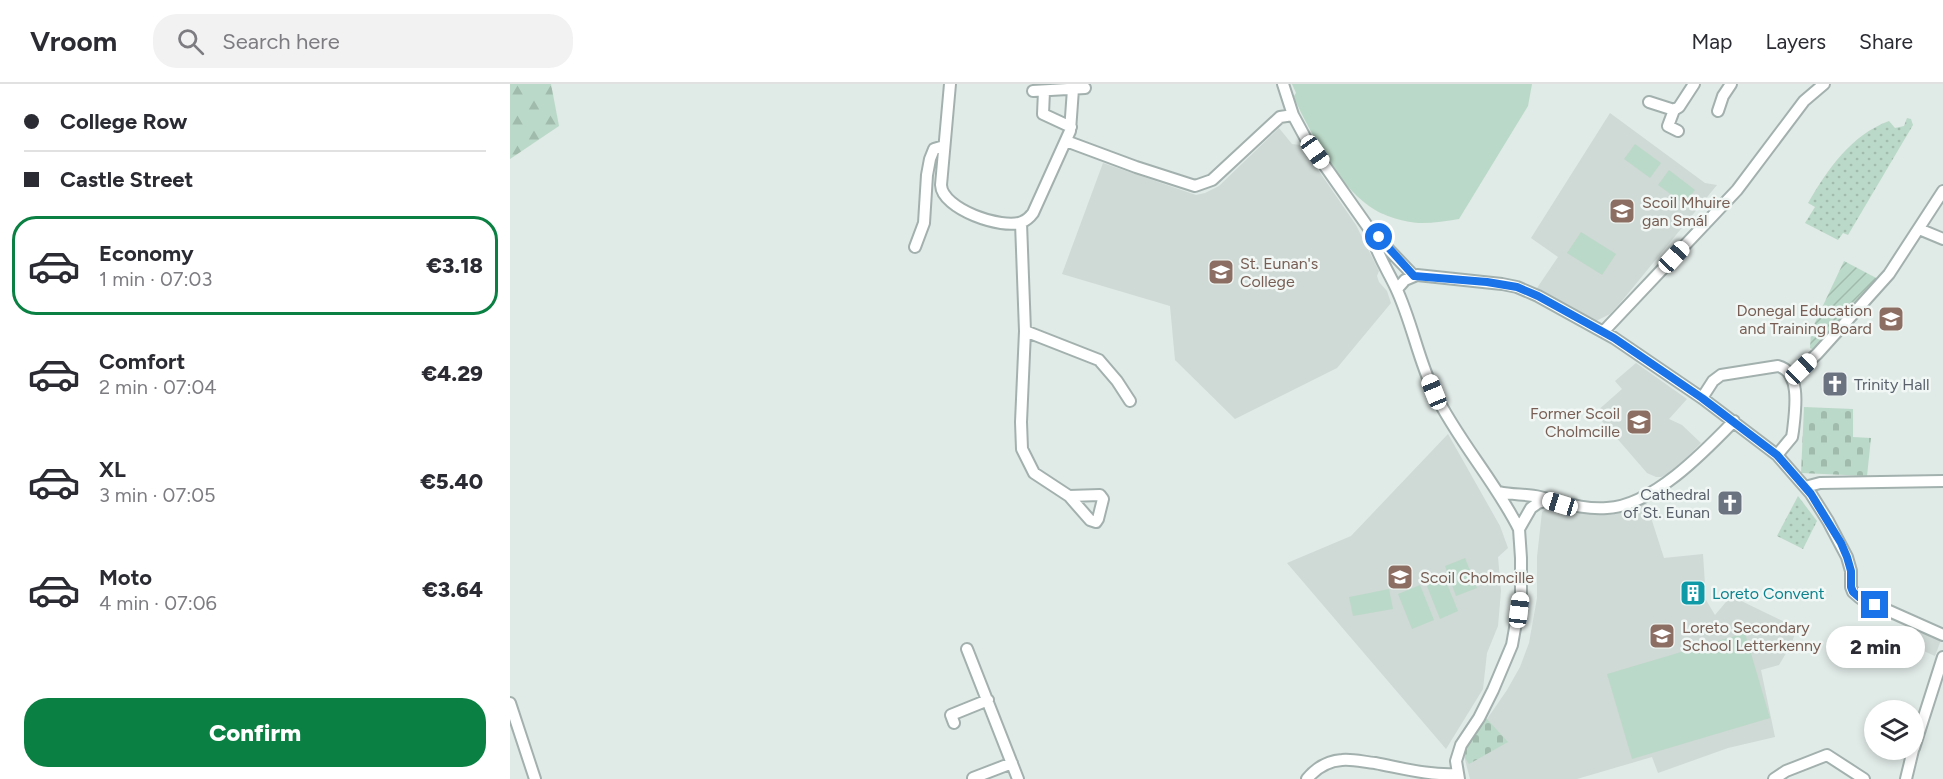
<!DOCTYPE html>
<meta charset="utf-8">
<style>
body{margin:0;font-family:Figtree,sans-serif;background:#f2f2f3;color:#2b2b33;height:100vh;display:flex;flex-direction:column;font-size:22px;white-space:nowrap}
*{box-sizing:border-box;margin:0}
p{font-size:20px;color:#7c7c81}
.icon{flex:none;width:33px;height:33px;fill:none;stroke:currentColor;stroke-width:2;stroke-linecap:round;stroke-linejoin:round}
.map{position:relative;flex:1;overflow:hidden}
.panel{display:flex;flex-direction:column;background:#fff;width:510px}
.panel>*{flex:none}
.top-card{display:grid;align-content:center;height:132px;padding:0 24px;background:#fff}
.buttons{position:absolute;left:1354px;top:616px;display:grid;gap:12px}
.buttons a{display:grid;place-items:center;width:60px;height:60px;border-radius:50%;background:#fff;box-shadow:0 3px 9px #0003;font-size:30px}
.end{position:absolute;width:27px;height:27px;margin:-14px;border:8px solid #1a73e8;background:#fff;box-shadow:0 0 0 3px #fff}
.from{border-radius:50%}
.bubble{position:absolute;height:42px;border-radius:21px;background:#fff;box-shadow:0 3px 9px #0003;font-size:20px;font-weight:800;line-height:42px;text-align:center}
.car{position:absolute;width:18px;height:36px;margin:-18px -9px;border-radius:8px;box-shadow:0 0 4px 2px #0007;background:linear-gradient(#fff 24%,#345 0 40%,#fff 0 76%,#345 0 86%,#fff 0)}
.top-card b{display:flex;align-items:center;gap:21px;height:57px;font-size:22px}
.top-card b+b{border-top:2px solid #e1e1e2}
.top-card i{width:15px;height:15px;background:#2b2b33}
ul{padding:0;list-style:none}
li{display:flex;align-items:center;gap:18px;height:99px;margin:0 12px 9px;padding:0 12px;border:3px solid transparent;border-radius:24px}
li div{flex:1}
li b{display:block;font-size:22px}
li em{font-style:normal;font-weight:800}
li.current{border-color:#0b8043}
li>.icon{width:54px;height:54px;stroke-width:1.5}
.button{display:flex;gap:12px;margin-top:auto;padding:12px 24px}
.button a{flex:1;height:69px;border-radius:24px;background:#0b8043;color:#fff;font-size:24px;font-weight:800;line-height:69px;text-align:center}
header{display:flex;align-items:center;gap:36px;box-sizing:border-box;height:84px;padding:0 30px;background:#fff;border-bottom:2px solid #e1e1e2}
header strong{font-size:28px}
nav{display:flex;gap:33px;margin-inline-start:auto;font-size:21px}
.search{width:420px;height:54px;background:#f2f2f3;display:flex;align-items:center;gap:15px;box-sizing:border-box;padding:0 21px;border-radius:24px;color:#7c7c81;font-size:22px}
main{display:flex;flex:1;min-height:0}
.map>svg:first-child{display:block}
</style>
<header>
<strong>Vroom</strong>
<div class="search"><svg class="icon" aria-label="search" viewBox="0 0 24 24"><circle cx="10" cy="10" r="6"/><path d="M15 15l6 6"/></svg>Search here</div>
<nav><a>Map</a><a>Layers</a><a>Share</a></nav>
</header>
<main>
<section class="panel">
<div class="top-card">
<b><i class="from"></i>College Row</b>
<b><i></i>Castle Street</b>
</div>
<ul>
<li class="current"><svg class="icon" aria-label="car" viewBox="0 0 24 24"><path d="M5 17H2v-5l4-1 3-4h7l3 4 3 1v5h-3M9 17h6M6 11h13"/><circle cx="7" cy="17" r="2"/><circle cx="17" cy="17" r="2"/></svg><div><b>Economy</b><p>1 min · 07:03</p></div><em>€3.18</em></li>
<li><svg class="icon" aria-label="car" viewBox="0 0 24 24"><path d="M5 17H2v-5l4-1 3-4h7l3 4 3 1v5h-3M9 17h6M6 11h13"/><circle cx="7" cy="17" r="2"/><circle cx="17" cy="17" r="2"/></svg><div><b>Comfort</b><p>2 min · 07:04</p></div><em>€4.29</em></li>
<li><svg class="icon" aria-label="car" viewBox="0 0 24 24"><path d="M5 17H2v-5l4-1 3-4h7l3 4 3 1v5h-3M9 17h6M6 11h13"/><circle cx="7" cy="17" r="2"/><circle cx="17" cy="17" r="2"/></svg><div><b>XL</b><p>3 min · 07:05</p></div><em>€5.40</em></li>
<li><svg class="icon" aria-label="car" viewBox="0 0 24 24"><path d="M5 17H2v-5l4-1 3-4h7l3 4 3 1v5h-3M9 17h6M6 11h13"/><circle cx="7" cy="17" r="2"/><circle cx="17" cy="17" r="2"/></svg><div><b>Moto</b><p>4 min · 07:06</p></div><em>€3.64</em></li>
</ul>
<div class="button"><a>Confirm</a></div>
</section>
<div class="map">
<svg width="1433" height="695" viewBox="0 0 1433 695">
<defs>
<pattern id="grass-dots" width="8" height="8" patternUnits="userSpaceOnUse" patternTransform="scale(1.5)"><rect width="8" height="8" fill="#bbd9c8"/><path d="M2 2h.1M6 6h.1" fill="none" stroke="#a0bbac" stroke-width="1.8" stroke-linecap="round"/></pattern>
<pattern id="forest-firs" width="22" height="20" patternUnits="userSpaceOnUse" patternTransform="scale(1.5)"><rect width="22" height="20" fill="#bbd9c8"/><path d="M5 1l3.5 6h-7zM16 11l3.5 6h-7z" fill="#a0bbac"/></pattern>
<pattern id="cemetery-stones" width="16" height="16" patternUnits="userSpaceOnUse" patternTransform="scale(1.5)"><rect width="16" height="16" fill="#bbd9c8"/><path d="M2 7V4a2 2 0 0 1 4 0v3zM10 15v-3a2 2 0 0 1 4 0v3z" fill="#a0bbac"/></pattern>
<pattern id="garden-furrows" width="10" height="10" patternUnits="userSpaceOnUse" patternTransform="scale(1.5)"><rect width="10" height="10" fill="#bbd9c8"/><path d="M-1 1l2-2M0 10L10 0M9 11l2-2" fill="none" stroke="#a0bbac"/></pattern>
</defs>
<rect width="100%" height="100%" fill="#e0eae7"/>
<path fill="#cfd9d6" d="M1100 29 1195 99 1207 101 1111 218 1100 230 1086 237 1027 204 1048 173 1021 154Z
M769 44 782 60 791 61 846 141 869 187 867 192 869 198 877 207 881 219 827 284 725 335 665 276 660 222 552 190 593 79 686 111 695 109 709 102Z
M1126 279 1177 315 1159 335 1172 341 1191 359 1164 387 1151 393H1146L1137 389 1085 329 1112 305 1105 297Z
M938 350 990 442 998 464 988 473 991 507 988 542 977 569 973 605 936 665 777 479 841 452Z
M1135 415 1154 474 1193 470 1196 516 1205 531 1221 512 1287 544 1281 561 1269 581 1251 586 1265 653 1218 664 1148 689 1142 673 1067 695H960L954 672 955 667 997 606 1010 583 1019 559 1027 514V473L1032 428 1039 423 1084 428 1111 427Z
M1398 542 1431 556 1425 572 1391 557Z"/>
<path fill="url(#grass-dots)" d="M1397 34 1401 35 1403 41 1338 151 1333 149 1328 156 1295 139 1305 123 1298 119C1318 85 1341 51 1379 37L1385 44 1394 42Z
M1288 412 1307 437 1293 465 1267 452Z"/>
<path fill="url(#forest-firs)" d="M0 0H41L49 42 0 75Z"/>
<path fill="url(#cemetery-stones)" d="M1294 323 1343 325V353L1361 354 1357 392 1291 389Z
M976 634 998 658 959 680 955 674V667Z"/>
<path fill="url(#garden-furrows)" d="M1334 177 1370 196 1305 267 1300 264 1301 247Z"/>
<path fill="#bbd9c8" d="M782 0H1022L1018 22 949 135C937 137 924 139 912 139 896 139 872 132 859 122 828 100 801 50 785 16L784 12 786 9Z
M1125 60 1151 79 1140 94 1114 75Z
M1159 86 1185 106 1174 120 1148 101Z
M1071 148 1106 170 1092 191 1057 169Z
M955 474 967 504 946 512 935 482Z
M933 490 948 527 930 535 915 497Z
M910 501 924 536 902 545 888 510Z
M879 505 883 525 843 532 839 513Z
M1235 549 1260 634 1122 675 1097 590Z"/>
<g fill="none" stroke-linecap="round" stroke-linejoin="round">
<g stroke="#a3b1ae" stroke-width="14">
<path id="minor" d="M440 0 431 101C432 125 492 146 512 138 517 136 520 133 523 129L560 47 563 5
M773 0 783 31 796 55 860 146
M523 7 575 4
M534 7 533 30 561 43
M1139 18 1164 26 1169 23 1184 0
M1164 26 1158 42 1168 47
M1208 27 1213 12 1221 0
M556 57 626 83 685 102 702 96 770 33 783 31
M511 139 515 247 511 338 512 365 524 389 559 412 580 436 586 438 588 435 593 415 590 411 559 412
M1409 145 1433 155
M405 163 414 139 417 91 420 75 424 65 434 62
M904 192 860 146C865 167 877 185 886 204 902 238 908 275 924 308 948 357 985 397 1009 445
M887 205 895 196 907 191 992 200 1007 203 1028 212 1104 254 1192 314 1267 371 1301 410 1318 437 1337 473 1341 487V503L1343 508 1350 514 1433 551
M515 247 589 276 607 297 620 317
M1093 248 1227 106 1294 17 1314 0
M1282 292 1307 270 1379 190 1433 107
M1192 314 1203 297 1211 291 1268 282C1292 288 1285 328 1283 347L1282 353 1267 371
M1295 403 1310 399 1433 397
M989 408C1002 411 1016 410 1030 413 1052 418 1074 426 1097 424 1142 422 1194 368 1224 337
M457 565 508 695
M0 619 25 695
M444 639 441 631 478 616
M1404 664 1433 573
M463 694 502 679
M797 695C806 684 817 677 832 676 843 675 854 678 865 679 892 684 920 692 948 690
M949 695 946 677 951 661 969 634 983 606 1002 561 1011 510V474L1009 445 1021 424 1028 419 1038 416
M1264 695 1276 687 1317 671 1354 695
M1396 695 1403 666"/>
</g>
<use href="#minor" stroke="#fff" stroke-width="10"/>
</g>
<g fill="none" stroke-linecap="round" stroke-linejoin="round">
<path stroke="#1a73e8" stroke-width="8" d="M869 153 904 192 977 198 1007 203 1028 212 1104 254 1192 314 1267 371 1301 410 1331 459 1337 473 1341 487V503L1343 508 1350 514 1365 521"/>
</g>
<defs>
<g id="school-square" transform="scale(1.35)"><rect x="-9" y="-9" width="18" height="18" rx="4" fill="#8d6e63" stroke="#f0f7f4"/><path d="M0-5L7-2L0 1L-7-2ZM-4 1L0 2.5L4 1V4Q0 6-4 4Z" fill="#fff"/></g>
<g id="university-square" transform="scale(1.35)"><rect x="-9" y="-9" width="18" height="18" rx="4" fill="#8d6e63" stroke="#f0f7f4"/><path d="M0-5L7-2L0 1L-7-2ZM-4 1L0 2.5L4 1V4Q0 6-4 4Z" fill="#fff"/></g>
<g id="church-square" transform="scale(1.35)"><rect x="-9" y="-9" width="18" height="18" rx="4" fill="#6b7280" stroke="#f0f7f4"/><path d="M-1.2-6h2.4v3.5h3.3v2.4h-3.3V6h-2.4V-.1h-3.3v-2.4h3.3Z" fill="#fff"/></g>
<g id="building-square" transform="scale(1.35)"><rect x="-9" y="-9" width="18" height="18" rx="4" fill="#0f9aa8" stroke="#f0f7f4"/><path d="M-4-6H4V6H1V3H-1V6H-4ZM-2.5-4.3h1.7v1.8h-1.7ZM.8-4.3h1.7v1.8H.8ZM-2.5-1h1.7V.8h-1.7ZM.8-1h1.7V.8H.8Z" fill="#fff"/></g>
</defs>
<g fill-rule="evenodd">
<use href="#school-square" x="1112" y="127"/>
<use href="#school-square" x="711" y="188"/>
<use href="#university-square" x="1381" y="235"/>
<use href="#church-square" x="1325" y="300"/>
<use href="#school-square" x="1129" y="338"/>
<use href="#church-square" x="1220" y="419"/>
<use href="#school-square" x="890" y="493"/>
<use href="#building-square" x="1183" y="509"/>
<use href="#school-square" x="1152" y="552"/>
</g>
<g text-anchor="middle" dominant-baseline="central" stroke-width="5" stroke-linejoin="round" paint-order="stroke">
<g font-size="16" fill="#785e54" stroke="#f0f7f4" text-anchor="start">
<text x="1132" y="118">Scoil Mhuire<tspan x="1132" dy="18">gan Smál</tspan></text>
<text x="730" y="179">St. Eunan's<tspan x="730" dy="18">College</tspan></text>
<text x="1362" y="226" text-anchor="end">Donegal Education<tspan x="1362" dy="18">and Training Board</tspan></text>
<text x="1110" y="329" text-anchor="end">Former Scoil<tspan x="1110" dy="18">Cholmcille</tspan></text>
<text x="910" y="493">Scoil Cholmcille</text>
<text x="1172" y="543">Loreto Secondary<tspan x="1172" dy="18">School Letterkenny</tspan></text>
</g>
<g font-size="16" fill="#5b616d" stroke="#f0f7f4" text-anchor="start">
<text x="1344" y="300">Trinity Hall</text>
<text x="1200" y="410" text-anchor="end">Cathedral<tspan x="1200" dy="18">of St. Eunan</tspan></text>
</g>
<g font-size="16" fill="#0d838f" stroke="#f0f7f4" text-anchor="start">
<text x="1202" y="509">Loreto Convent</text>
</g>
</g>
</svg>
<div class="buttons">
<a><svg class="icon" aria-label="layers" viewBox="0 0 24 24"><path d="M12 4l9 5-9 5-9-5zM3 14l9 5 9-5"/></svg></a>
</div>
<i class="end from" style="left:869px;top:153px"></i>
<i class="end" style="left:1365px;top:521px"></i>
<div class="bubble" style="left:1316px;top:542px;width:99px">2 min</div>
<i class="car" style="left:805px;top:68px;rotate:145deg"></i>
<i class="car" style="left:1164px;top:173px;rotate:43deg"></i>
<i class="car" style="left:1291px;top:285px;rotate:46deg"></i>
<i class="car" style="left:924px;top:308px;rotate:338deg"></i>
<i class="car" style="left:1050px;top:420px;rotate:287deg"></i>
<i class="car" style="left:1009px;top:526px;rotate:7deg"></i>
</div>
</main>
